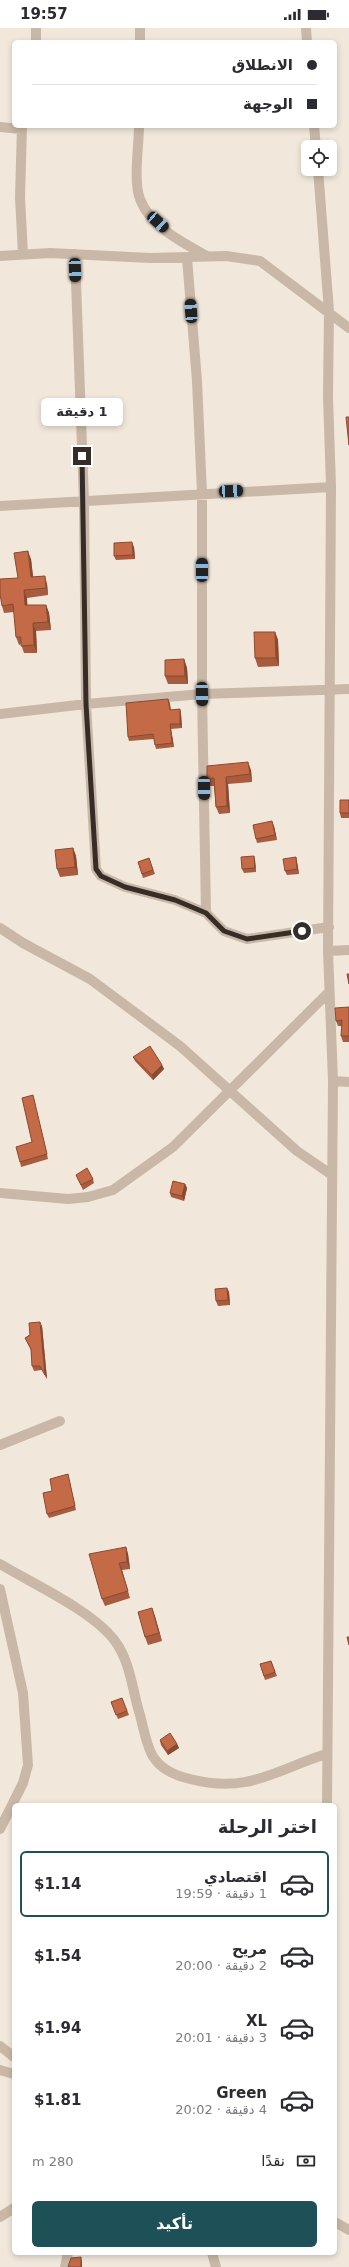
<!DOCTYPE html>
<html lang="ar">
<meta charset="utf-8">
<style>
body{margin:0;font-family:"DejaVu Sans","Noto Naskh Arabic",sans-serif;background:#f2f2f3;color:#2b2b33;direction:rtl;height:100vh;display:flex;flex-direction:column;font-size:15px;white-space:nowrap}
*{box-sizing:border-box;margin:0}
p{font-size:13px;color:#7c7c81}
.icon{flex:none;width:22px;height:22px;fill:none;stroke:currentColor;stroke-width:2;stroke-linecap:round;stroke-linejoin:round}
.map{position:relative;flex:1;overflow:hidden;direction:ltr}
.sheet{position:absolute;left:12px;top:1775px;width:325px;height:452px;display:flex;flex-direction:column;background:#fff;border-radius:6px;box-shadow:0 2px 6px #0003;direction:rtl}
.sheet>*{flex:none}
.top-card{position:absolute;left:12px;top:12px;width:325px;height:88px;border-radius:6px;box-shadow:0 2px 6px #0003;direction:rtl;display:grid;align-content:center;height:88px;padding:0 20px;background:#fff}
.fabs{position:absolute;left:301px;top:112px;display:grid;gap:8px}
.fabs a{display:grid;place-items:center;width:36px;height:36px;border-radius:6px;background:#fff;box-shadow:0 2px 6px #0003;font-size:20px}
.end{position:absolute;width:18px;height:18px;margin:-9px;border:5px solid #362d28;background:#fff;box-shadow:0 0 0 2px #fff}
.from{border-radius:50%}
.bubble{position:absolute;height:28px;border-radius:6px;background:#fff;box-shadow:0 2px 6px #0003;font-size:13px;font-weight:700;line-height:28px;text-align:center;direction:rtl}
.car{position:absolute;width:12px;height:24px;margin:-12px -6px;border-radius:5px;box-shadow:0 0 3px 1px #0007;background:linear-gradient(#222 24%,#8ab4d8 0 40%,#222 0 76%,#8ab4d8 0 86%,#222 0)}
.top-card b{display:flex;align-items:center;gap:14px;height:38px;font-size:15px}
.top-card b+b{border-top:1px solid #e1e1e2}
.top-card i{width:10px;height:10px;background:#2b2b33}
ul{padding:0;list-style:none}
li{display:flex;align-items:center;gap:12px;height:66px;margin:0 8px 6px;padding:0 12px;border:2px solid transparent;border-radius:6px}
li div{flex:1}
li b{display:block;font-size:15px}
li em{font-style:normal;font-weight:700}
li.on{border-color:#1e5157}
li>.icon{width:36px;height:36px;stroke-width:1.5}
h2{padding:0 20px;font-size:18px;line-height:48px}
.pay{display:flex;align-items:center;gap:10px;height:44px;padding:0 20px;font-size:15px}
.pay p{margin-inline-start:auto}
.button{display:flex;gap:8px;margin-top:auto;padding:8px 20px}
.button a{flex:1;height:46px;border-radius:6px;background:#1e5157;color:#fff;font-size:16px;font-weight:700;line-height:46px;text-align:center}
.status{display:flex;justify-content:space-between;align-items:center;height:28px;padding:0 20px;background:#fff;direction:ltr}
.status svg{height:11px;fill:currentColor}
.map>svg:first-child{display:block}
</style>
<div class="status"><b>19:57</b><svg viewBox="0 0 49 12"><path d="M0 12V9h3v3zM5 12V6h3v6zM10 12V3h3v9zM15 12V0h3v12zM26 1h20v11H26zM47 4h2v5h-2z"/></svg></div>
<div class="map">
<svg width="349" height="2239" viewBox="0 0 349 2239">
<rect width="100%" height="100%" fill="#f1e8db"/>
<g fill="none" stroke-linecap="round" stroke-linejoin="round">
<path stroke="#c9b8a7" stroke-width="10" d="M306 0 307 14
M36 14V0
M140 14V0
M22 98 20 170 23 226
M139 98C139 118 133 153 140 171 150 198 183 215 207 228
M314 98 316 119
M0 99 21 101
M318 141 329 283 328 368 331 459 328 923 333 1053 327 1777
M75 226 84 474 86 676 96 841 101 848 125 859 175 872 206 885 224 903 247 911 329 899
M0 228 50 225 150 230 226 228 260 233 349 300
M187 230 197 353 202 465V666L206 885
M0 478 331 459
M0 686 86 676 202 666 349 661
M0 900 23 915 90 951 180 1018 297 1123 332 1147
M328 923 349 922
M333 1053 349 1054
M0 1165 68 1171 88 1169 113 1162 173 1119 328 965
M0 1417 60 1393
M0 1536C33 1556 93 1583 115 1613 131 1635 132 1662 140 1687 143 1698 147 1721 154 1730 162 1742 177 1748 190 1751 248 1766 273 1743 326 1726
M0 1561 23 1665 28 1737 23 1755 0 1801
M0 2018 14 2029
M0 2042 14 2046
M0 2189 14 2180
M335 2194 349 2202
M212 2225 216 2239
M65 2239 68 2225"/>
</g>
<path fill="#a95b3d" d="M134 519 135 531 116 532 114 528Z
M31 531 33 549 47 556 48 567 27 570V577H46L49 585 51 602 36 603 37 625H24L21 616 19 617 16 609 14 584 4 585 2 578 18 550Z
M275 604 278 612 279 638 258 639 255 630Z
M184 631 187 640 188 656H168L165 648Z
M168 671 170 675 171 682 180 681 181 686 182 700 171 701 174 719 156 721 155 717 154 711 129 713 128 709Z
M251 742 252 754 228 756 230 785 219 786 216 779 214 758H210L207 751Z
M349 772V790H341L340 785Z
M274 798 277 812 257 815 256 811Z
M73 820 76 828 78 847 60 849 57 841Z
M254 828 255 832 256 844 244 845 242 841Z
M296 829 297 834 299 846 287 847 285 843Z
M149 830 155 846 143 850 138 834Z
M349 979V1014H343L341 1008 342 998H338L336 993Z
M133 1029 162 1037 164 1041 153 1052 135 1033Z
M34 1072 48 1131 21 1139 20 1134 32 1114Z
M76 1147 93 1151 94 1155 83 1162Z
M185 1156 187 1160 184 1173 171 1169 170 1165Z
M227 1260 229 1264 230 1277 218 1278 216 1273Z
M42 1298 47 1351 42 1342 34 1343 32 1338 31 1322 25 1310Z
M68 1446 76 1482 49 1490 47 1486Z
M126 1519 128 1526 130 1541 122 1542 130 1570 105 1578 102 1571Z
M152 1580 162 1613 148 1617 145 1609Z
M271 1633 277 1648 265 1652 260 1636Z
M122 1670 129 1687 118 1691 111 1674Z
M160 1712 177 1716 179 1720 168 1727 161 1717Z"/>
<path fill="#894a32" d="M132 514 134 519 135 531 133 527Z
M28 523 31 531 34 557 31 549Z
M45 548 47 556 48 567 46 560Z
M24 562 27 570 28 585 25 577Z
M46 577 49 585 51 602 48 594Z
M33 595 36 603 37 625 34 617Z
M275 604 278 612 279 638 276 630Z
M184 631 187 640 188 656 185 648Z
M180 681 181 686 182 700 180 696Z
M170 696 171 701 174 719 172 715Z
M248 734 251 742 252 754 250 746Z
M226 749 228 756 230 785 227 778Z
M272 793 274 798 277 812 275 807Z
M73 820 76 828 78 847 75 839Z
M254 828 255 832 256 844 255 840Z
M296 829 297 834 299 846 297 841Z
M162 1037 164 1041 153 1052 152 1047Z
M33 1067 34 1072 48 1131 47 1126Z
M185 1156 187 1160 184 1173 182 1168Z
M227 1260 229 1264 230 1277 228 1272Z
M40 1294 42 1298 47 1351 45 1347Z
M126 1519 128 1526 130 1541 127 1534Z
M119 1535 122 1542 130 1570 128 1563Z
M152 1580 155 1588 162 1613 159 1605Z
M177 1716 179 1720 168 1727 167 1723Z
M81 2229 82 2234V2239H81Z"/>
<path fill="#c46a47" stroke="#894a32" d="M346 389H349V417Z
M132 514 133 527 114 528V515Z
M28 523 31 549 45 548 46 560 24 562 25 577H46L48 594 33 595 34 617 21 618V609H16L13 576 2 578 0 566V551L18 550 14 525Z
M254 604H275L276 630H255Z
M184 631 185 648H165V632Z
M168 671 170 682 180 681V696H170L172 715 155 717 153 706 128 709 126 675Z
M248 734 250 746 226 749 227 778 216 779 214 750 207 751V738Z
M340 772H349V785H340Z
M272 793 275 807 256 811 253 797Z
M73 820 75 839 57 841 55 822Z
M254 828 255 840 242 841 241 829Z
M296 829 297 841 285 843 283 831Z
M149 830 153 842 142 846 138 834Z
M347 946H349V956Z
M349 979V1008H341L342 992 336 993 335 980Z
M150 1018 162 1037 152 1047 133 1029Z
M33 1067 47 1126 20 1134 16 1119 32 1114 22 1070Z
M87 1140 93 1151 81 1157 76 1147Z
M173 1153 185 1156 182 1168 170 1165Z
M227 1260 228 1272 216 1273 215 1261Z
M40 1294 45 1347 40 1338H32L31 1321 25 1310 30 1307 29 1295Z
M68 1446 75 1478 47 1486 43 1465 52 1463 50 1451Z
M126 1519 127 1534 119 1535 128 1563 102 1571 89 1526Z
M152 1580 159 1605 145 1609 138 1584Z
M347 1609H349V1617Z
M271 1633 275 1644 264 1648 260 1636Z
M122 1670 127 1683 116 1687 111 1674Z
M170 1705 177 1716 167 1723 160 1712Z
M81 2229V2239H68L71 2230Z"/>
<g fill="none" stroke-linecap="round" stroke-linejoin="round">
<path stroke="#362d28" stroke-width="5" d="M82 428 86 676 96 841 101 848 125 859 175 872 206 885 224 903 247 911 302 903"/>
</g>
</svg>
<div class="fabs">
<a><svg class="icon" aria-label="locate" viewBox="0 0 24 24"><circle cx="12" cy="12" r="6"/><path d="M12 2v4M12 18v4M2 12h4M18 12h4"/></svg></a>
</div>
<i class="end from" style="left:302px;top:903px"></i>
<i class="end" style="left:82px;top:428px"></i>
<div class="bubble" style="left:41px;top:370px;width:82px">1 دقيقة</div>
<i class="car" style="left:158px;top:194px;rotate:132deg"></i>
<i class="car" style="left:75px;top:242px;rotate:178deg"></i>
<i class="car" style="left:191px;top:283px;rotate:356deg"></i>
<i class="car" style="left:231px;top:463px;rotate:87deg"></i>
<i class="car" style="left:202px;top:542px;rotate:0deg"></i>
<i class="car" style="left:202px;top:666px;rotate:179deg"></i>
<i class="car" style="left:204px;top:760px;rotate:179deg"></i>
<div class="top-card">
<b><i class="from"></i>الانطلاق</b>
<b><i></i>الوجهة</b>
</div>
<section class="sheet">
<h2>اختر الرحلة</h2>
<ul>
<li class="on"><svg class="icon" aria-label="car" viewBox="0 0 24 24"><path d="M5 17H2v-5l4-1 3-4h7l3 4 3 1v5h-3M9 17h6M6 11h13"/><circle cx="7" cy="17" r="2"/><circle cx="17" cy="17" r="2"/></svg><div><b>اقتصادي</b><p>1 دقيقة · 19:59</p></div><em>$1.14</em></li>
<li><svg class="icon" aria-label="car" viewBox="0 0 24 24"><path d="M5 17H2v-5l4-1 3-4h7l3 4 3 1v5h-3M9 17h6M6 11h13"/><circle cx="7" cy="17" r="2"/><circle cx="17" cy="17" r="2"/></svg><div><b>مريح</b><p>2 دقيقة · 20:00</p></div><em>$1.54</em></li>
<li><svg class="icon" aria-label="car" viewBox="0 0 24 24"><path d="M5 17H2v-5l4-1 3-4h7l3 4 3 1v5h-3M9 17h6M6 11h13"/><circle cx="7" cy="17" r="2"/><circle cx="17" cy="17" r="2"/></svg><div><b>XL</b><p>3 دقيقة · 20:01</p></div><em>$1.94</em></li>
<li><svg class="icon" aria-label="car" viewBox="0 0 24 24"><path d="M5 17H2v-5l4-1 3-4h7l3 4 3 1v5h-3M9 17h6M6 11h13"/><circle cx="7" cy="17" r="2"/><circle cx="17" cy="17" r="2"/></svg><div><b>Green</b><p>4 دقيقة · 20:02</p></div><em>$1.81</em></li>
</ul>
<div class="pay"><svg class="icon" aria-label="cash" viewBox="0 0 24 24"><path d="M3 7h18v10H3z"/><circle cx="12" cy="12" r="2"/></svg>نقدًا<p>280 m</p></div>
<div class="button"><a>تأكيد</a></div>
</section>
</div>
